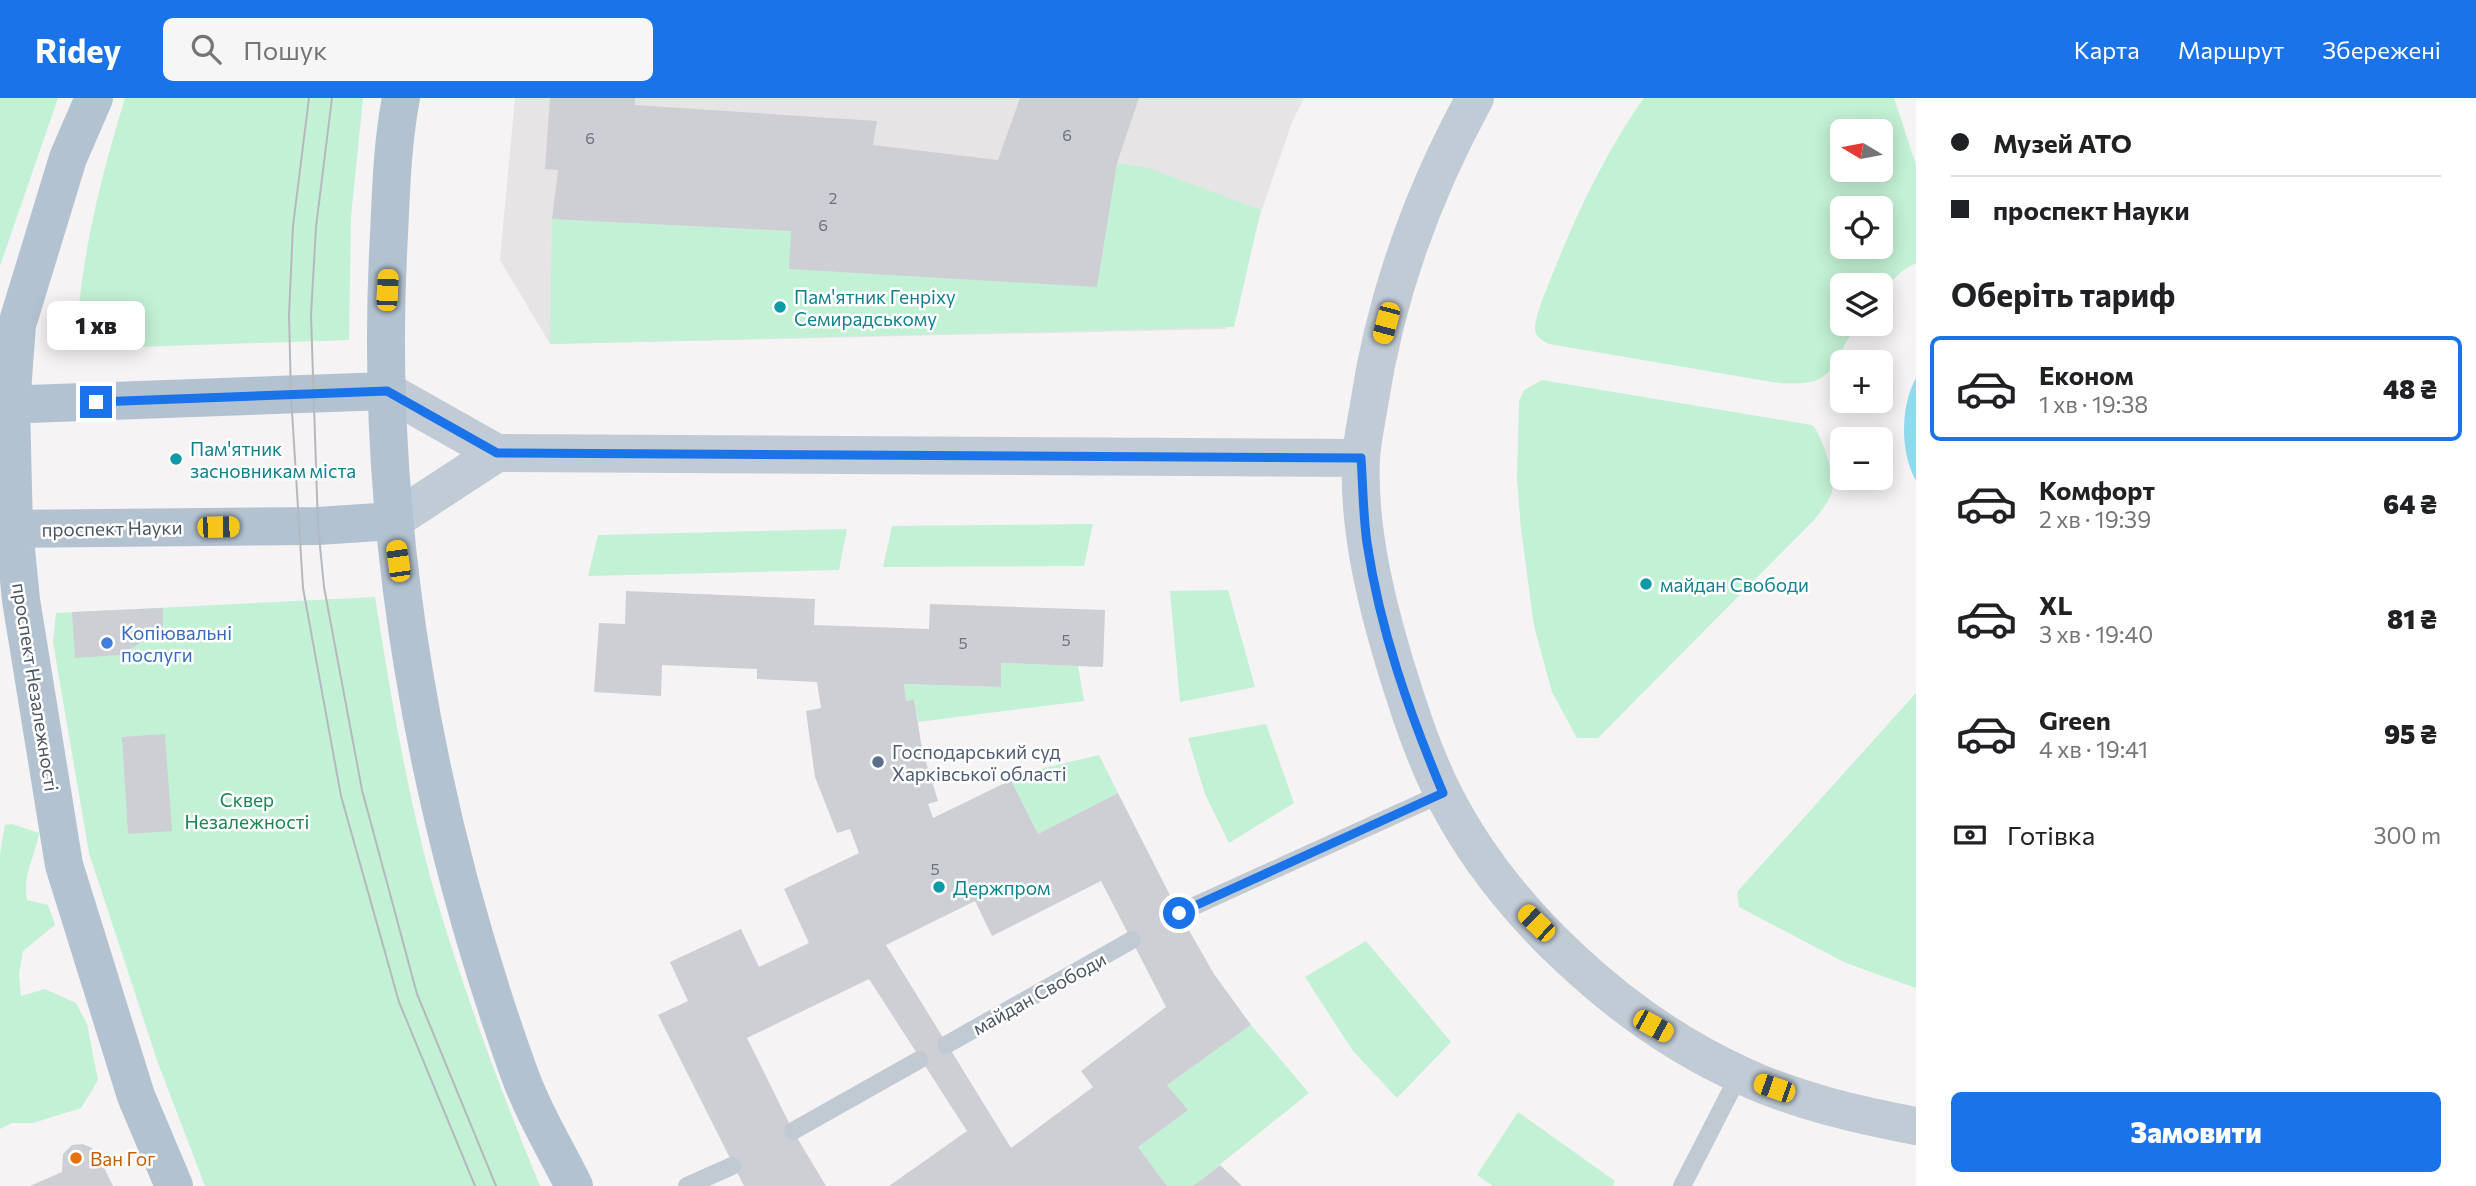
<!DOCTYPE html>
<html lang="uk">
<meta charset="utf-8">
<style>
body{margin:0;font-family:Commissioner,sans-serif;background:#f6f6f6;color:#202124;height:100vh;display:flex;flex-direction:column;font-size:26px;white-space:nowrap}
*{box-sizing:border-box;margin:0}
p{font-size:23px;color:#757577}
.icon{flex:none;width:38px;height:38px;fill:none;stroke:currentColor;stroke-width:2;stroke-linecap:round;stroke-linejoin:round}
.map{position:relative;flex:1;overflow:hidden}
.side{display:flex;flex-direction:column;background:#fff;width:560px}
.side>*{flex:none}
.hud{display:grid;align-content:center;height:154px;padding:0 35px;background:#fff}
.needle{width:46px;rotate:280deg}
.fabs{position:absolute;left:1830px;top:21px;display:grid;gap:14px}
.fabs a{display:grid;place-items:center;width:63px;height:63px;border-radius:10px;background:#fff;box-shadow:0 4px 18px #0003;font-size:35px}
.end{position:absolute;width:32px;height:32px;margin:-16px;border:9px solid #1a73e8;background:#fff;box-shadow:0 0 0 4px #fff}
.from{border-radius:50%}
.bubble{position:absolute;height:49px;border-radius:10px;background:#fff;box-shadow:0 4px 18px #0003;font-size:23px;font-weight:800;line-height:49px;text-align:center}
.car{position:absolute;width:21px;height:42px;margin:-21px -10px;border-radius:9px;box-shadow:0 0 5px 2px #0007;background:linear-gradient(#f5c518 24%,#345 0 40%,#f5c518 0 76%,#345 0 86%,#f5c518 0)}
.hud b{display:flex;align-items:center;gap:24px;height:66px;font-size:26px}
.hud b+b{border-top:2px solid #e0e0e0}
.hud i{width:18px;height:18px;background:#202124}
ul{padding:0;list-style:none}
li{display:flex;align-items:center;gap:21px;height:105px;margin:0 14px 10px;padding:0 21px;border:4px solid transparent;border-radius:10px}
li div{flex:1}
li b{display:block;font-size:26px}
li em{font-style:normal;font-weight:800}
li.selected{border-color:#1a73e8}
li>.icon{width:63px;height:63px;stroke-width:1.5}
h2{padding:0 35px;font-size:32px;line-height:84px}
.pay{display:flex;align-items:center;gap:18px;height:77px;padding:0 35px;font-size:26px}
.pay p{margin-inline-start:auto}
.cta{display:flex;gap:14px;margin-top:auto;padding:14px 35px}
.cta a{flex:1;height:80px;border-radius:10px;background:#1a73e8;color:#fff;font-size:28px;font-weight:800;line-height:80px;text-align:center}
header{display:flex;align-items:center;gap:42px;box-sizing:border-box;height:98px;padding:0 35px;background:#1a73e8;color:#fff}
header strong{font-size:33px}
nav{display:flex;gap:38px;margin-inline-start:auto;font-size:24px}
.search{width:490px;height:63px;background:#f6f6f6;display:flex;align-items:center;gap:18px;box-sizing:border-box;padding:0 24px;border-radius:10px;color:#757577;font-size:26px}
main{display:flex;flex:1;min-height:0}
.map>svg:first-child{display:block}
</style>
<header>
<strong>Ridey</strong>
<div class="search"><svg class="icon" aria-label="search" viewBox="0 0 24 24"><circle cx="10" cy="10" r="6"/><path d="M15 15l6 6"/></svg>Пошук</div>
<nav><a>Карта</a><a>Маршрут</a><a>Збережені</a></nav>
</header>
<main>
<div class="map">
<svg width="1916" height="1088" viewBox="0 0 1916 1088">
<rect width="100%" height="100%" fill="#f5f3f3"/>
<path fill="#e6e4e5" d="M515 0H1304L1292 24 1248 152 1226 231 550 246 500 162Z"/>
<path fill="#c3f1d5" fill-rule="evenodd" d="M0 0H58L0 168Z
M125 0H363L351 119 349 242 76 251C79 165 100 82 125 0Z
M1644 0H1894L1916 67V165L1903 172 1881 194V187H1843V226H1858C1826 270 1838 292 1772 284L1549 246C1543 243 1535 239 1535 231 1535 217 1544 198 1549 185 1574 121 1604 56 1644 0ZM1843 33H1881V72H1843ZM1843 110H1881V149H1843Z
M1117 65 1145 69 1261 112 1234 229 550 246 552 121 791 133 790 171 1097 188Z
M1542 282 1812 327C1822 336 1836 381 1832 394 1829 404 1820 414 1814 422L1598 640H1577L1552 594 1534 528 1521 431 1517 381 1519 303 1524 292Z
M1093 426 1084 468 883 469 892 428Z
M847 431 839 472 588 478 598 437Z
M1228 492 1255 589 1180 604 1170 493Z
M375 499C390 594 406 689 431 782 461 887 499 988 540 1088H205L158 965 89 755 53 544 56 515Z
M1001 565 1078 568 1084 603 918 624 914 601 906 603 904 586 1000 589Z
M1916 595V890L1846 865 1739 809 1737 794Z
M1266 626 1294 705 1229 745 1205 696 1188 640Z
M1099 657 1118 695 1038 736 1011 682 1044 670Z
M12 726 39 735C34 763 23 774 27 802L48 807 55 827 23 853 19 876 21 898 45 891 76 905 87 926 98 982 81 1010 33 1025H12L0 1031V756L5 727Z
M1366 843 1451 944 1397 1000 1353 953 1305 879Z
M1251 927 1309 995 1193 1088H1167L1138 1049 1187 1012 1167 987Z
M1518 1014 1615 1083 1613 1088H1493L1477 1077Z"/>
<path fill="#90daee" d="M1916 280V383C1900 354 1900 309 1916 280Z"/>
<path fill="#cdcfd5" fill-rule="evenodd" d="M550 0H635V7L877 23 873 47 998 62 1020 0H1139L1117 65 1097 189 789 171 791 133 552 121 558 72 545 71Z
M626 493 815 501 814 527 929 531 930 506 1105 512 1103 569 1001 565V589L904 586 906 603 914 601 922 651 938 703 928 706 933 720 1011 682 1038 736 1118 695 1179 815 1214 876 1251 927 1167 987 1188 1012 1138 1049 1167 1088H889L967 1033 869 881 747 940 793 1033 826 1088H744L658 917 688 903 670 864 741 831 759 869 809 845 784 791 859 755 850 731 837 735 815 679 806 613 821 610 817 584 757 581V571L662 567 661 598 594 594 599 525 625 526ZM1101 783 1166 909 1081 973 1093 989 1011 1050 886 847 975 803 992 838Z
M163 510V533L119 557 75 560 72 514Z
M165 636 172 733 128 736 122 639Z
M83 1046 92 1050 99 1059 113 1088H30L62 1074 63 1056 72 1047Z
M1220 1067 1242 1088H1193Z"/>
<g fill="none" stroke-linecap="round" stroke-linejoin="round">
<path stroke="#c1cad2" stroke-width="18" d="M1179 815 1443 695
M946 947 1132 842
M793 1033 919 962
M687 1088 732 1068
M1682 1088 1739 977"/>
<path stroke="#c1cbd6" stroke-width="38" d="M1475 0C1423 95 1385 200 1369 307 1366 325 1362 343 1361 360 1358 428 1375 499 1394 563 1408 608 1422 653 1443 695 1502 813 1623 924 1743 978 1797 1003 1858 1017 1916 1028
M387 293 497 355
M393 423 497 355 1361 360"/>
<path stroke="#b3c2d1" stroke-width="38" d="M94 0 68 60 17 227 11 307 14 431 21 502 64 767 136 998 174 1088
M401 0C391 52 391 104 388 156 375 431 425 713 518 972 532 1012 555 1050 574 1088
M0 307 387 293
M0 431 318 428 393 423"/>
<path stroke="#b5b8bd" stroke-width="2" d="M309 0 293 128 289 217 291 297 303 490 341 698 399 904 475 1088
M332 0 316 129 311 217 318 428 324 489 362 692 417 896 496 1088"/>
</g>
<g fill="none" stroke-linecap="round" stroke-linejoin="round">
<path stroke="#1a73e8" stroke-width="9" d="M96 304 387 293 497 355 1361 360C1363 388 1363 417 1367 445 1380 532 1409 614 1443 695L1179 815"/>
</g>
<g fill="#0f9aa8" stroke="#fff" stroke-width="2.5">
<circle cx="780" cy="209" r="7"/>
<circle cx="176" cy="361" r="7"/>
<circle cx="1646" cy="486" r="7"/>
<circle cx="939" cy="789" r="7"/>
</g>
<circle fill="#3f7fe0" stroke="#fff" stroke-width="2.5" cx="107" cy="545" r="7"/>
<circle fill="#5c6f8a" stroke="#fff" stroke-width="2.5" cx="878" cy="664" r="7"/>
<circle fill="#e8710a" stroke="#fff" stroke-width="2.5" cx="76" cy="1060" r="7"/>
<g text-anchor="middle" dominant-baseline="central" stroke-width="5" stroke-linejoin="round" paint-order="stroke">
<g font-size="16" fill="#6b747e">
<text x="1067" y="36">6</text>
<text x="590" y="39">6</text>
<text x="833" y="99">2</text>
<text x="823" y="126">6</text>
<text x="1066" y="541">5</text>
<text x="963" y="544">5</text>
<text x="935" y="770">5</text>
</g>
<g font-size="19" fill="#0d838f" stroke="#fff" text-anchor="start">
<text x="794" y="198">Пам'ятник Генріху<tspan x="794" dy="22">Семирадському</tspan></text>
<text x="190" y="350">Пам'ятник<tspan x="190" dy="22">засновникам міста</tspan></text>
<text x="1660" y="486">майдан Свободи</text>
<text x="953" y="789">Держпром</text>
</g>
<g font-size="19" fill="#4a5661" stroke="#fff">
<text transform="translate(112 430) rotate(-1)">проспект Науки</text>
<text transform="translate(36 589) rotate(81)">проспект Незалежності</text>
<text transform="translate(1039 895) rotate(-29)">майдан Свободи</text>
</g>
<g font-size="19" fill="#366cbe" stroke="#fff" text-anchor="start">
<text x="121" y="534">Копіювальні<tspan x="121" dy="22">послуги</tspan></text>
</g>
<g font-size="19" fill="#4e5e75" stroke="#fff" text-anchor="start">
<text x="892" y="653">Господарський суд<tspan x="892" dy="22">Харківської області</tspan></text>
</g>
<g font-size="19" fill="#17864f" stroke="#fff">
<text x="247" y="701">Сквер<tspan x="247" dy="22">Незалежності</tspan></text>
</g>
<g font-size="19" fill="#c56008" stroke="#fff" text-anchor="start">
<text x="90" y="1060">Ван Гог</text>
</g>
</g>
</svg>
<div class="fabs">
<a><svg class="needle" viewBox="-14 -14 28 28"><path d="M0-13l5 13h-10z" fill="#e53935"/><path d="M0 13l5-13h-10z" fill="#757577"/></svg></a>
<a><svg class="icon" aria-label="locate" viewBox="0 0 24 24"><circle cx="12" cy="12" r="6"/><path d="M12 2v4M12 18v4M2 12h4M18 12h4"/></svg></a>
<a><svg class="icon" aria-label="layers" viewBox="0 0 24 24"><path d="M12 4l9 5-9 5-9-5zM3 14l9 5 9-5"/></svg></a>
<a>+</a>
<a>−</a>
</div>
<i class="end from" style="left:1179px;top:815px"></i>
<i class="end" style="left:96px;top:304px"></i>
<div class="bubble" style="left:47px;top:203px;width:98px">1 хв</div>
<i class="car" style="left:387px;top:192px;rotate:3deg"></i>
<i class="car" style="left:1386px;top:225px;rotate:195deg"></i>
<i class="car" style="left:218px;top:429px;rotate:89deg"></i>
<i class="car" style="left:398px;top:463px;rotate:352deg"></i>
<i class="car" style="left:1536px;top:825px;rotate:314deg"></i>
<i class="car" style="left:1653px;top:928px;rotate:119deg"></i>
<i class="car" style="left:1774px;top:990px;rotate:289deg"></i>
</div>
<section class="side">
<div class="hud">
<b><i class="from"></i>Музей АТО</b>
<b><i></i>проспект Науки</b>
</div>
<h2>Оберіть тариф</h2>
<ul>
<li class="selected"><svg class="icon" aria-label="car" viewBox="0 0 24 24"><path d="M5 17H2v-5l4-1 3-4h7l3 4 3 1v5h-3M9 17h6M6 11h13"/><circle cx="7" cy="17" r="2"/><circle cx="17" cy="17" r="2"/></svg><div><b>Економ</b><p>1 хв · 19:38</p></div><em>48 ₴</em></li>
<li><svg class="icon" aria-label="car" viewBox="0 0 24 24"><path d="M5 17H2v-5l4-1 3-4h7l3 4 3 1v5h-3M9 17h6M6 11h13"/><circle cx="7" cy="17" r="2"/><circle cx="17" cy="17" r="2"/></svg><div><b>Комфорт</b><p>2 хв · 19:39</p></div><em>64 ₴</em></li>
<li><svg class="icon" aria-label="car" viewBox="0 0 24 24"><path d="M5 17H2v-5l4-1 3-4h7l3 4 3 1v5h-3M9 17h6M6 11h13"/><circle cx="7" cy="17" r="2"/><circle cx="17" cy="17" r="2"/></svg><div><b>XL</b><p>3 хв · 19:40</p></div><em>81 ₴</em></li>
<li><svg class="icon" aria-label="car" viewBox="0 0 24 24"><path d="M5 17H2v-5l4-1 3-4h7l3 4 3 1v5h-3M9 17h6M6 11h13"/><circle cx="7" cy="17" r="2"/><circle cx="17" cy="17" r="2"/></svg><div><b>Green</b><p>4 хв · 19:41</p></div><em>95 ₴</em></li>
</ul>
<div class="pay"><svg class="icon" aria-label="cash" viewBox="0 0 24 24"><path d="M3 7h18v10H3z"/><circle cx="12" cy="12" r="2"/></svg>Готівка<p>300 m</p></div>
<div class="cta"><a>Замовити</a></div>
</section>
</main>
